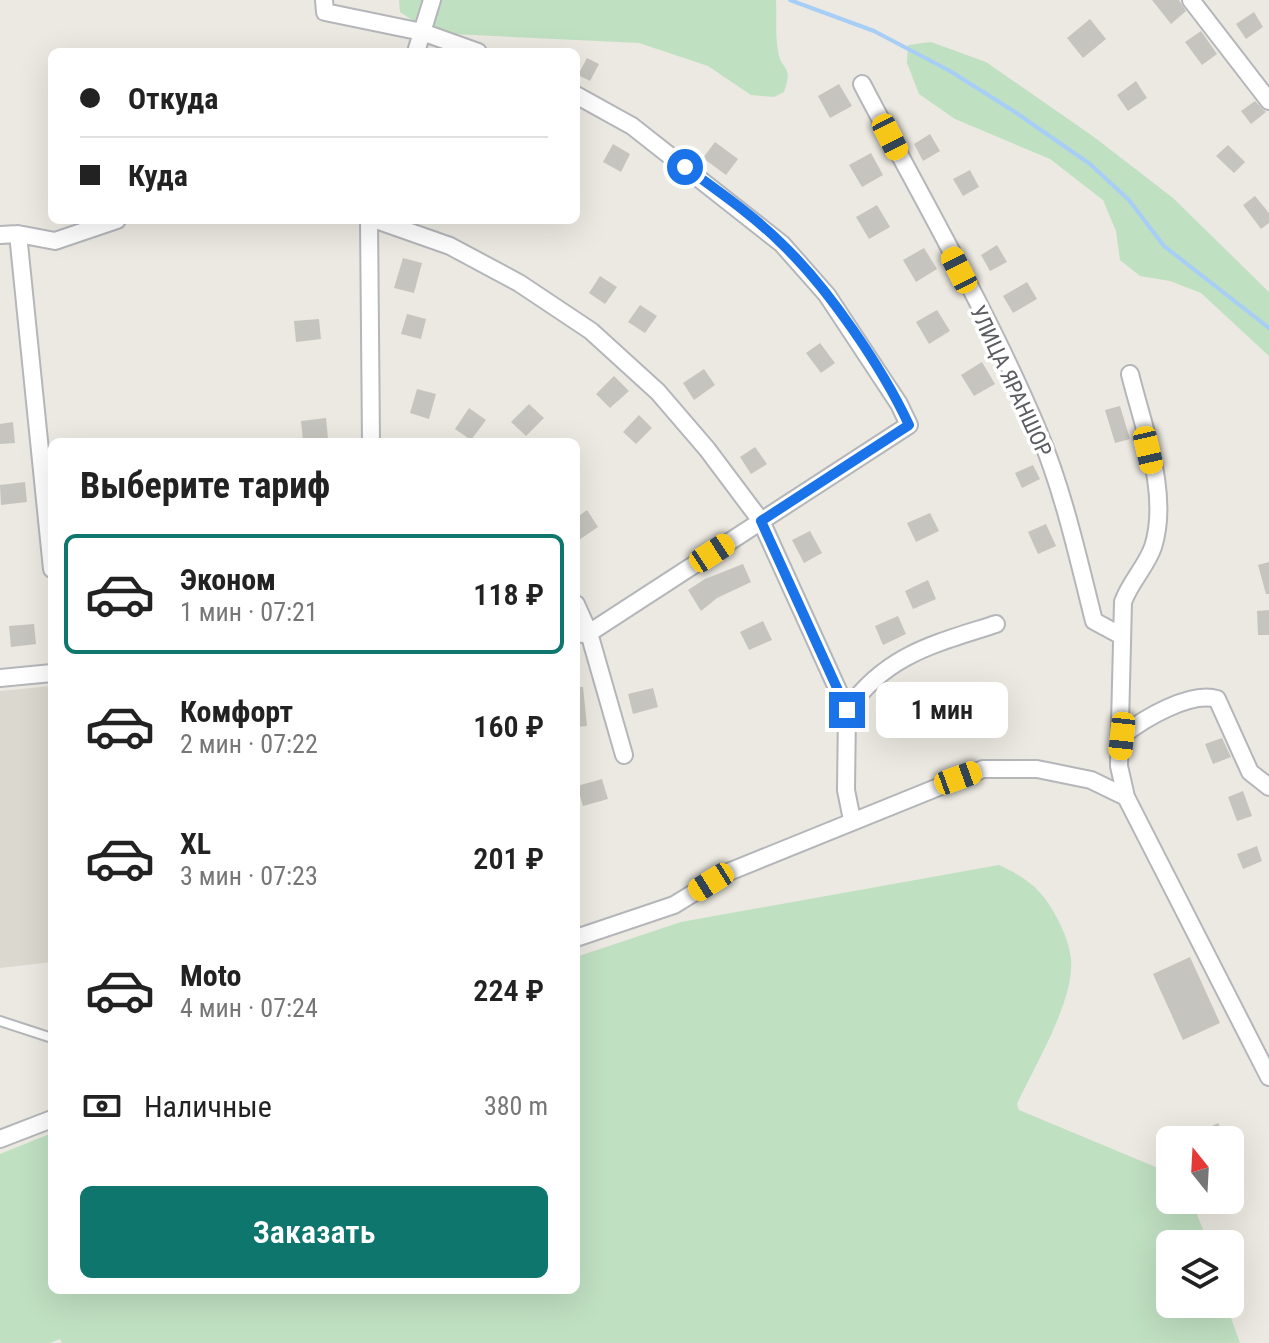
<!DOCTYPE html>
<html lang="ru">
<meta charset="utf-8">
<style>
body{margin:0;font-family:"Roboto Condensed",sans-serif;background:#f2f2f2;color:#222;height:100vh;display:flex;flex-direction:column;font-size:30px;white-space:nowrap}
*{box-sizing:border-box;margin:0}
p{font-size:26px;color:#767676}
.icon{flex:none;width:44px;height:44px;fill:none;stroke:currentColor;stroke-width:2;stroke-linecap:round;stroke-linejoin:round}
.map{position:relative;flex:1;overflow:hidden}
.sheet{position:absolute;left:48px;top:438px;width:532px;height:856px;display:flex;flex-direction:column;background:#fff;border-radius:12px;box-shadow:0 8px 32px #0002}
.sheet>*{flex:none}
.guide{position:absolute;left:48px;top:48px;width:532px;height:176px;border-radius:12px;box-shadow:0 8px 32px #0002;display:grid;align-content:center;height:176px;padding:0 32px;background:#fff}
.needle{width:52px;rotate:342deg}
.controls{position:absolute;left:1156px;top:1126px;display:grid;gap:16px}
.controls a{display:grid;place-items:center;width:88px;height:88px;border-radius:12px;background:#fff;box-shadow:0 8px 32px #0002;font-size:40px}
.end{position:absolute;width:36px;height:36px;margin:-18px;border:10px solid #1a73e8;background:#fff;box-shadow:0 0 0 4px #fff}
.from{border-radius:50%}
.bubble{position:absolute;height:56px;border-radius:12px;background:#fff;box-shadow:0 8px 32px #0002;font-size:26px;font-weight:600;line-height:56px;text-align:center}
.car{position:absolute;width:24px;height:48px;margin:-24px -12px;border-radius:10px;box-shadow:0 0 6px 2px #0007;background:linear-gradient(#f5c518 24%,#345 0 40%,#f5c518 0 76%,#345 0 86%,#f5c518 0)}
.guide b{display:flex;align-items:center;gap:28px;height:76px;font-size:30px}
.guide b+b{border-top:2px solid #e0e0e0}
.guide i{width:20px;height:20px;background:#222}
ul{padding:0;list-style:none}
li{display:flex;align-items:center;gap:24px;height:120px;margin:0 16px 12px;padding:0 16px;border:4px solid transparent;border-radius:12px}
li div{flex:1}
li b{display:block;font-size:30px}
li em{font-style:normal;font-weight:600}
li.active{border-color:#0f766e}
li>.icon{width:72px;height:72px;stroke-width:1.5}
h2{padding:0 32px;font-size:36px;line-height:96px}
.pay{display:flex;align-items:center;gap:20px;height:88px;padding:0 32px;font-size:30px}
.pay p{margin-inline-start:auto}
.action{display:flex;gap:16px;margin-top:auto;padding:16px 32px}
.action a{flex:1;height:92px;border-radius:12px;background:#0f766e;color:#fff;font-size:32px;font-weight:600;line-height:92px;text-align:center}
.map>svg:first-child{display:block}
</style>
<div class="map">
<svg width="1269" height="1343" viewBox="0 0 1269 1343">
<rect width="100%" height="100%" fill="#ebe9e1"/>
<path fill="#dbd8cf" d="M52 686V962L0 968V691Z"/>
<path fill="#c0e0c2" d="M399 0H776C777 17 775 35 778 51 781 72 794 63 784 92L774 97 751 95 708 66 639 43 432 33 400 12Z
M931 42 986 62 1094 137 1173 198 1269 292V356L1201 293 1170 281 1140 276 1120 260 1116 231 1103 200 1050 159 955 119 919 94 907 63 908 45Z
M999 865C1027 878 1043 890 1057 918 1064 931 1069 944 1071 959 1075 1000 1034 1067 1017 1104L1019 1110 1170 1173V1200H1191L1209 1244H1170V1304H1226L1240 1343H62L60 1339 50 1343H0V1154L52 1133V1290H576V957L681 922Z"/>
<g fill="none" stroke-linecap="round" stroke-linejoin="round">
<path stroke="#a7cef6" stroke-width="4" d="M790 0 874 31 950 71 1015 112 1090 164 1129 200 1164 246 1269 328"/>
</g>
<path fill="#c6c4be" d="M1152 0H1179L1186 11 1171 24Z
M1254 12 1263 27 1246 39 1236 24Z
M1090 19 1106 39 1083 58 1067 38Z
M1201 31 1217 54 1202 65 1185 42Z
M587 58 599 64 590 81 578 75Z
M1136 81 1147 98 1128 111 1117 95Z
M839 84 852 106 830 118 818 96Z
M1255 101 1266 112 1251 124 1241 111Z
M930 134 940 151 923 161 914 144Z
M715 142 738 159 726 175 703 158Z
M613 144 630 154 621 172 603 162Z
M1228 145 1245 162 1234 173 1216 156Z
M871 153 883 175 862 187 849 165Z
M970 170 979 187 963 196 953 179Z
M1255 196 1269 213V223L1261 229 1243 205Z
M877 205 890 227 869 239 856 217Z
M997 245 1007 262 990 271 981 255Z
M924 248 937 269 916 282 903 260Z
M403 258 422 263 414 293 394 288Z
M600 276 617 287 605 304 589 293Z
M1027 282 1037 299 1013 313 1003 296Z
M640 305 657 316 645 333 628 322Z
M937 310 950 331 929 344 916 322Z
M407 314 426 319 421 339 401 334Z
M319 319 321 339 296 342 294 321Z
M820 343 835 363 821 373 806 353Z
M982 362 995 384 974 396 961 375Z
M704 369 715 385 694 400 683 383Z
M614 376 629 391 610 408 596 394Z
M417 389 436 394 429 419 410 413Z
M529 404 544 418 526 436 511 422Z
M1120 406 1130 439 1115 443 1105 410Z
M469 408 486 420 471 440 455 429Z
M639 415 652 428 636 444 623 432Z
M326 418 328 439 303 441 301 421Z
M13 422 15 443 0 444V424Z
M755 447 767 464 751 474 740 457Z
M1033 465 1040 479 1022 488 1015 473Z
M25 482 27 502 1 505 0 485Z
M587 510 598 527 576 542V518Z
M930 513 939 531 916 542 907 523Z
M1046 524 1056 546 1038 554 1028 532Z
M810 531 822 553 804 563 792 540Z
M1269 562V594H1266L1258 565Z
M743 564 751 582 717 598 701 611 688 590 705 579Z
M928 580 936 599 913 609 905 591Z
M1269 610V635H1258L1257 611Z
M898 616 906 634 883 645 875 626Z
M763 621 772 640 749 650 740 632Z
M34 624 36 644 11 647 9 626Z
M576 687H583L587 726 576 727Z
M653 688 658 707 633 714 628 694Z
M1222 738 1231 757 1213 764 1205 744Z
M602 779 608 799 583 806 577 786Z
M1243 791 1252 816 1237 821 1228 797Z
M1257 846 1262 861 1243 869 1237 854Z
M1190 957 1220 1023 1183 1040 1153 974Z
M1218 1123 1225 1136 1204 1140 1200 1132Z"/>
<g fill="none" stroke-linecap="round" stroke-linejoin="round">
<g stroke="#b4b6ba" stroke-width="12">
<path id="lane" d="M0 1021 52 1038"/>
</g>
<g stroke="#b4b6ba" stroke-width="20">
<path id="street" d="M324 0 325 12 422 32 478 52
M1191 0 1269 101
M416 52 432 0
M862 84C922 199 989 313 1039 433 1064 493 1078 558 1094 621L1120 635
M576 95 632 126 782 244 827 295 899 404 909 425 589 633 576 634
M369 220 371 442
M376 220 450 246 519 283 591 331 658 392 707 449 761 521 847 710 846 790 852 820
M18 234 52 569
M0 235 18 234 55 241 117 220
M1130 374C1143 427 1170 494 1153 547 1146 567 1130 582 1123 602L1119 766 1126 797 1269 1077
M576 604 589 633 624 755
M0 678 52 673
M847 710C887 654 934 644 996 624
M1122 736C1143 719 1190 691 1217 699L1250 772 1269 787
M576 938 674 905 726 873 983 769H1037L1091 780 1126 797
M0 1139 52 1119"/>
</g>
<use href="#lane" stroke="#fff" stroke-width="8"/>
<use href="#street" stroke="#fff" stroke-width="16"/>
</g>
<g fill="none" stroke-linecap="round" stroke-linejoin="round">
<path stroke="#1a73e8" stroke-width="10" d="M685 167C718 191 753 215 782 244 828 288 882 367 909 425L761 521 847 710"/>
</g>
<g text-anchor="middle" dominant-baseline="central" stroke-width="7" stroke-linejoin="round" paint-order="stroke">
<g font-size="22" fill="#5a5c60" stroke="#fff">
<text transform="translate(1011 381) rotate(65)">УЛИЦА ЯРАНШОР</text>
</g>
</g>
</svg>
<div class="controls">
<a><svg class="needle" viewBox="-14 -14 28 28"><path d="M0-13l5 13h-10z" fill="#e53935"/><path d="M0 13l5-13h-10z" fill="#767676"/></svg></a>
<a><svg class="icon" aria-label="layers" viewBox="0 0 24 24"><path d="M12 4l9 5-9 5-9-5zM3 14l9 5 9-5"/></svg></a>
</div>
<i class="end from" style="left:685px;top:167px"></i>
<i class="end" style="left:847px;top:710px"></i>
<div class="bubble" style="left:876px;top:682px;width:132px">1 мин</div>
<i class="car" style="left:890px;top:137px;rotate:153deg"></i>
<i class="car" style="left:959px;top:270px;rotate:333deg"></i>
<i class="car" style="left:1148px;top:450px;rotate:167deg"></i>
<i class="car" style="left:712px;top:553px;rotate:57deg"></i>
<i class="car" style="left:1122px;top:736px;rotate:186deg"></i>
<i class="car" style="left:958px;top:778px;rotate:70deg"></i>
<i class="car" style="left:711px;top:882px;rotate:238deg"></i>
<div class="guide">
<b><i class="from"></i>Откуда</b>
<b><i></i>Куда</b>
</div>
<section class="sheet">
<h2>Выберите тариф</h2>
<ul>
<li class="active"><svg class="icon" aria-label="car" viewBox="0 0 24 24"><path d="M5 17H2v-5l4-1 3-4h7l3 4 3 1v5h-3M9 17h6M6 11h13"/><circle cx="7" cy="17" r="2"/><circle cx="17" cy="17" r="2"/></svg><div><b>Эконом</b><p>1 мин · 07:21</p></div><em>118 ₽</em></li>
<li><svg class="icon" aria-label="car" viewBox="0 0 24 24"><path d="M5 17H2v-5l4-1 3-4h7l3 4 3 1v5h-3M9 17h6M6 11h13"/><circle cx="7" cy="17" r="2"/><circle cx="17" cy="17" r="2"/></svg><div><b>Комфорт</b><p>2 мин · 07:22</p></div><em>160 ₽</em></li>
<li><svg class="icon" aria-label="car" viewBox="0 0 24 24"><path d="M5 17H2v-5l4-1 3-4h7l3 4 3 1v5h-3M9 17h6M6 11h13"/><circle cx="7" cy="17" r="2"/><circle cx="17" cy="17" r="2"/></svg><div><b>XL</b><p>3 мин · 07:23</p></div><em>201 ₽</em></li>
<li><svg class="icon" aria-label="car" viewBox="0 0 24 24"><path d="M5 17H2v-5l4-1 3-4h7l3 4 3 1v5h-3M9 17h6M6 11h13"/><circle cx="7" cy="17" r="2"/><circle cx="17" cy="17" r="2"/></svg><div><b>Moto</b><p>4 мин · 07:24</p></div><em>224 ₽</em></li>
</ul>
<div class="pay"><svg class="icon" aria-label="cash" viewBox="0 0 24 24"><path d="M3 7h18v10H3z"/><circle cx="12" cy="12" r="2"/></svg>Наличные<p>380 m</p></div>
<div class="action"><a>Заказать</a></div>
</section>
</div>
